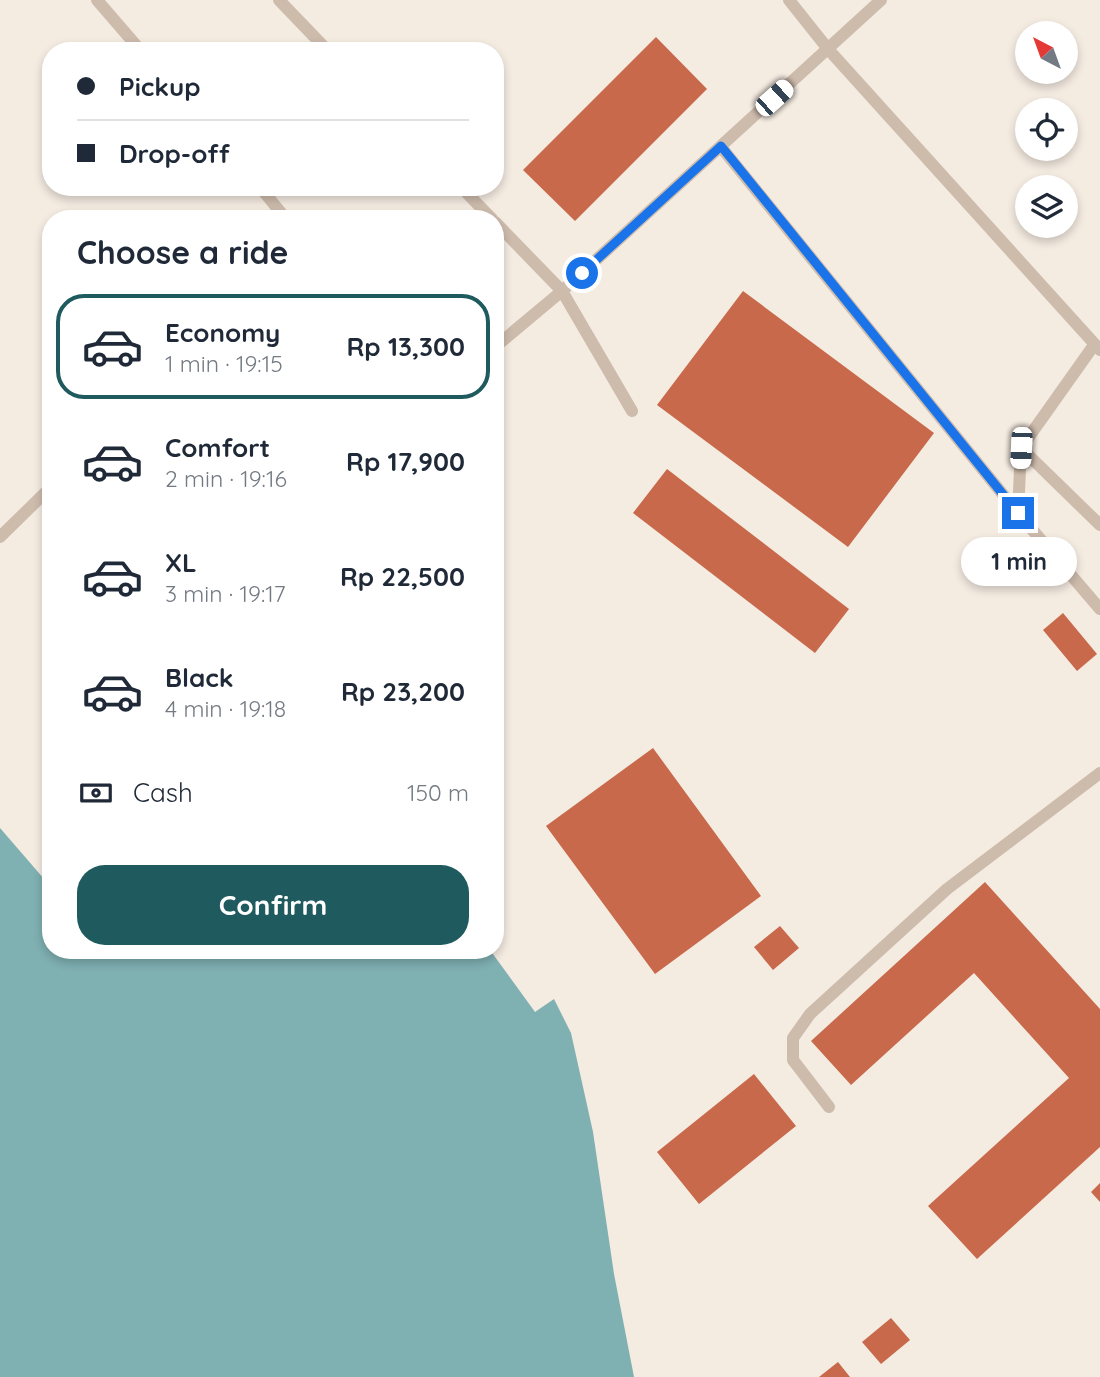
<!DOCTYPE html>
<meta charset="utf-8">
<style>
body{margin:0;font-family:Quicksand,sans-serif;background:#f2f2f3;color:#1f2937;height:100vh;display:flex;flex-direction:column;font-size:26px;white-space:nowrap}
*{box-sizing:border-box;margin:0}
p{font-size:23px;color:#747a83}
.icon{flex:none;width:38px;height:38px;fill:none;stroke:currentColor;stroke-width:2;stroke-linecap:round;stroke-linejoin:round}
.map{position:relative;flex:1;overflow:hidden}
.side{position:absolute;left:42px;top:210px;width:462px;height:749px;display:flex;flex-direction:column;background:#fff;border-radius:28px;box-shadow:0 4px 10px #0003}
.side>*{flex:none}
.guide{position:absolute;left:42px;top:42px;width:462px;height:154px;border-radius:28px;box-shadow:0 4px 10px #0003;display:grid;align-content:center;height:154px;padding:0 35px;background:#fff}
.needle{width:46px;rotate:319deg}
.tools{position:absolute;left:1015px;top:21px;display:grid;gap:14px}
.tools a{display:grid;place-items:center;width:63px;height:63px;border-radius:50%;background:#fff;box-shadow:0 4px 10px #0003;font-size:35px}
.end{position:absolute;width:32px;height:32px;margin:-16px;border:9px solid #1a73e8;background:#fff;box-shadow:0 0 0 4px #fff}
.from{border-radius:50%}
.bubble{position:absolute;height:49px;border-radius:24px;background:#fff;box-shadow:0 4px 10px #0003;font-size:23px;font-weight:700;line-height:49px;text-align:center}
.car{position:absolute;width:21px;height:42px;margin:-21px -10px;border-radius:9px;box-shadow:0 0 5px 2px #0007;background:linear-gradient(#fff 24%,#345 0 40%,#fff 0 76%,#345 0 86%,#fff 0)}
.guide b{display:flex;align-items:center;gap:24px;height:66px;font-size:26px}
.guide b+b{border-top:2px solid #e0e1e3}
.guide i{width:18px;height:18px;background:#1f2937}
ul{padding:0;list-style:none}
li{display:flex;align-items:center;gap:21px;height:105px;margin:0 14px 10px;padding:0 21px;border:4px solid transparent;border-radius:28px}
li div{flex:1}
li b{display:block;font-size:26px}
li em{font-style:normal;font-weight:700}
li.current{border-color:#1f5a5e}
li>.icon{width:63px;height:63px;stroke-width:1.5}
h2{padding:0 35px;font-size:32px;line-height:84px}
.pay{display:flex;align-items:center;gap:18px;height:77px;padding:0 35px;font-size:26px}
.pay p{margin-inline-start:auto}
.primary-button{display:flex;gap:14px;margin-top:auto;padding:14px 35px}
.primary-button a{flex:1;height:80px;border-radius:28px;background:#1f5a5e;color:#fff;font-size:28px;font-weight:700;line-height:80px;text-align:center}
.map>svg:first-child{display:block}
</style>
<div class="map">
<svg width="1100" height="1377" viewBox="0 0 1100 1377">
<rect width="100%" height="100%" fill="#f4ebe1"/>
<path fill="#7fb0b2" d="M0 828 51 887V950H490L535 1012 554 999 571 1033 593 1132 614 1274 634 1377H0Z"/>
<path fill="#c8694b" d="M656 37 707 89 575 221 523 170Z
M743 291 934 433 848 547 657 405Z
M667 469 849 609 815 653 633 513Z
M1063 613 1097 654 1077 671 1043 630Z
M653 748 761 896 655 974 546 826Z
M985 882 1100 1009V1147L977 1259 928 1206 1069 1078 974 973 851 1085 811 1041Z
M780 926 799 948 773 970 754 947Z
M754 1074 796 1126 699 1204 657 1152Z
M1100 1183V1202L1091 1192Z
M891 1318 910 1340 881 1364 862 1342Z
M838 1362 850 1377H819Z"/>
<g fill="none" stroke-linecap="round" stroke-linejoin="round">
<path stroke="#cdbbac" stroke-width="12" d="M97 0 141 51
M279 0 328 51
M789 0 828 49 1100 350
M721 147 1018 513 1100 609
M260 187 286 219
M461 187 492 219
M495 222 562 291 632 411
M495 347 562 291 881 0
M1021 448 1100 525
M1018 513 1021 448 1094 345
M0 537 51 487
M495 783H496
M829 1107 793 1060V1038L810 1014 947 889 1100 773"/>
</g>
<g fill="none" stroke-linecap="round" stroke-linejoin="round">
<path stroke="#1a73e8" stroke-width="9" d="M582 273 721 146 1018 513"/>
</g>
</svg>
<div class="tools">
<a><svg class="needle" viewBox="-14 -14 28 28"><path d="M0-13l5 13h-10z" fill="#e53935"/><path d="M0 13l5-13h-10z" fill="#747a83"/></svg></a>
<a><svg class="icon" aria-label="locate" viewBox="0 0 24 24"><circle cx="12" cy="12" r="6"/><path d="M12 2v4M12 18v4M2 12h4M18 12h4"/></svg></a>
<a><svg class="icon" aria-label="layers" viewBox="0 0 24 24"><path d="M12 4l9 5-9 5-9-5zM3 14l9 5 9-5"/></svg></a>
</div>
<i class="end from" style="left:582px;top:273px"></i>
<i class="end" style="left:1018px;top:513px"></i>
<div class="bubble" style="left:961px;top:537px;width:116px">1 min</div>
<i class="car" style="left:774px;top:98px;rotate:48deg"></i>
<i class="car" style="left:1021px;top:448px;rotate:183deg"></i>
<div class="guide">
<b><i class="from"></i>Pickup</b>
<b><i></i>Drop-off</b>
</div>
<section class="side">
<h2>Choose a ride</h2>
<ul>
<li class="current"><svg class="icon" aria-label="car" viewBox="0 0 24 24"><path d="M5 17H2v-5l4-1 3-4h7l3 4 3 1v5h-3M9 17h6M6 11h13"/><circle cx="7" cy="17" r="2"/><circle cx="17" cy="17" r="2"/></svg><div><b>Economy</b><p>1 min · 19:15</p></div><em>Rp 13,300</em></li>
<li><svg class="icon" aria-label="car" viewBox="0 0 24 24"><path d="M5 17H2v-5l4-1 3-4h7l3 4 3 1v5h-3M9 17h6M6 11h13"/><circle cx="7" cy="17" r="2"/><circle cx="17" cy="17" r="2"/></svg><div><b>Comfort</b><p>2 min · 19:16</p></div><em>Rp 17,900</em></li>
<li><svg class="icon" aria-label="car" viewBox="0 0 24 24"><path d="M5 17H2v-5l4-1 3-4h7l3 4 3 1v5h-3M9 17h6M6 11h13"/><circle cx="7" cy="17" r="2"/><circle cx="17" cy="17" r="2"/></svg><div><b>XL</b><p>3 min · 19:17</p></div><em>Rp 22,500</em></li>
<li><svg class="icon" aria-label="car" viewBox="0 0 24 24"><path d="M5 17H2v-5l4-1 3-4h7l3 4 3 1v5h-3M9 17h6M6 11h13"/><circle cx="7" cy="17" r="2"/><circle cx="17" cy="17" r="2"/></svg><div><b>Black</b><p>4 min · 19:18</p></div><em>Rp 23,200</em></li>
</ul>
<div class="pay"><svg class="icon" aria-label="cash" viewBox="0 0 24 24"><path d="M3 7h18v10H3z"/><circle cx="12" cy="12" r="2"/></svg>Cash<p>150 m</p></div>
<div class="primary-button"><a>Confirm</a></div>
</section>
</div>
